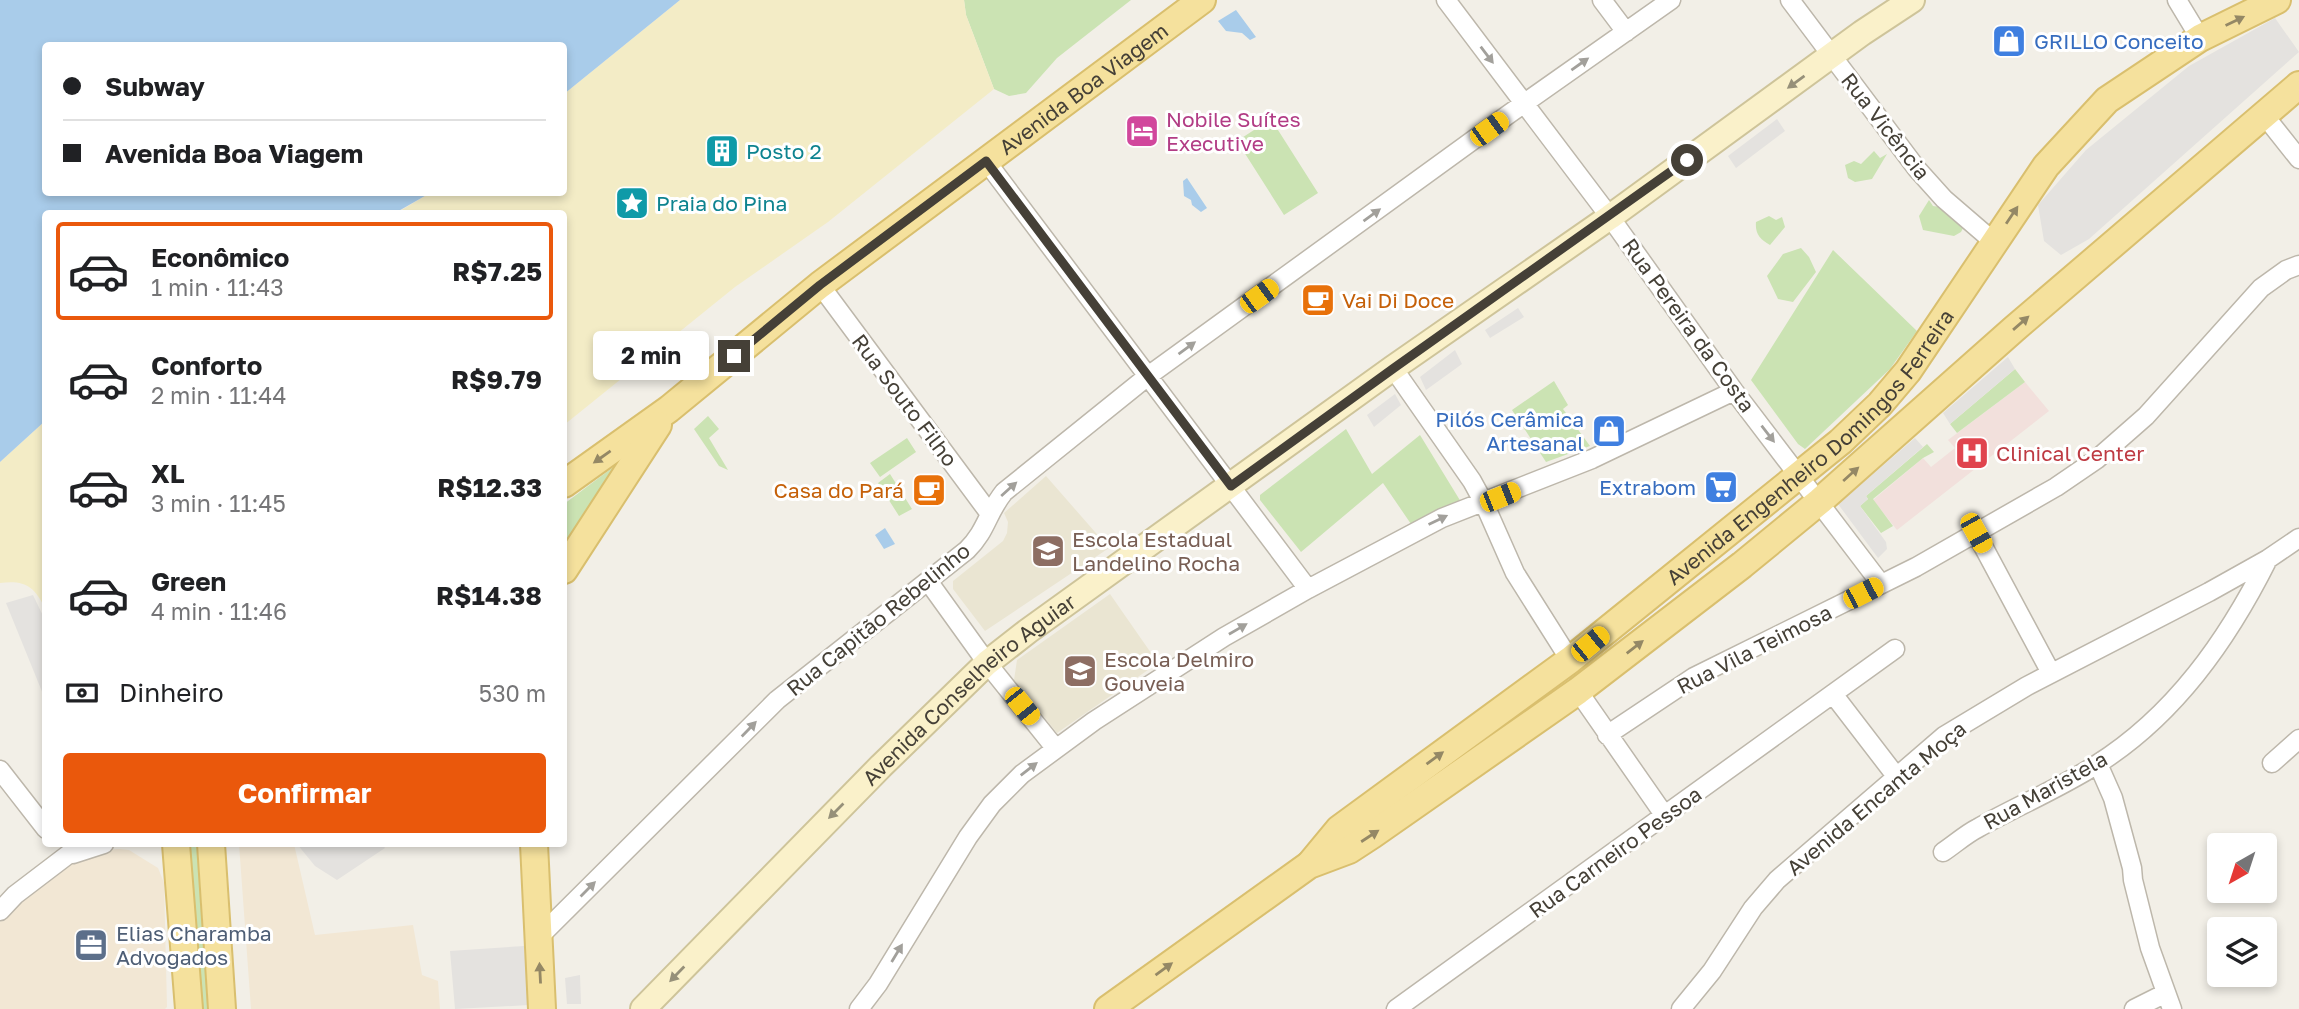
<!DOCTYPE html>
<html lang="pt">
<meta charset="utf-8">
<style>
body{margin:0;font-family:"Golos Text",sans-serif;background:#f2f2f2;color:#202124;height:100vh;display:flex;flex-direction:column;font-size:26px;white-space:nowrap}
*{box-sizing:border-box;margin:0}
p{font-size:23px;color:#757577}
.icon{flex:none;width:38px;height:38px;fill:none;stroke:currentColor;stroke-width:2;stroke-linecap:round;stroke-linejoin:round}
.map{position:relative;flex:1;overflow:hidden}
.panel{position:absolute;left:42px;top:210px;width:525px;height:637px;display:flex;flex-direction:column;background:#fff;border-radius:7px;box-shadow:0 4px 10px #0003}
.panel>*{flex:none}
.guide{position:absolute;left:42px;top:42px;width:525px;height:154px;border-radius:7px;box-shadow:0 4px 10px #0003;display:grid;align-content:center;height:154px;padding:0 21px;background:#fff}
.needle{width:46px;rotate:219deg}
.controls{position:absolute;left:2207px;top:833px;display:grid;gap:14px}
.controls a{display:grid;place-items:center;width:70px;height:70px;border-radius:7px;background:#fff;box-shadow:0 4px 10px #0003;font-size:35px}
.end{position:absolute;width:32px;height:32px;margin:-16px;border:9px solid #454037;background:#fff;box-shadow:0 0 0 4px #fff}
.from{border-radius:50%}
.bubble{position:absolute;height:49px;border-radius:7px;background:#fff;box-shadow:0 4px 10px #0003;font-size:23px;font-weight:700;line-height:49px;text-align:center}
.car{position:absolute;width:21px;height:42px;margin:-21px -10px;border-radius:9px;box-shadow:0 0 5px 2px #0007;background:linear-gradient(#f5c518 24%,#345 0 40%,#f5c518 0 76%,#345 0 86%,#f5c518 0)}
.guide b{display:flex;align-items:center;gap:24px;height:66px;font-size:26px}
.guide b+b{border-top:2px solid #e0e0e0}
.guide i{width:18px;height:18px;background:#202124}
ul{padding:12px 0 0;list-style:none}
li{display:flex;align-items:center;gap:21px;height:98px;margin:0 14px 10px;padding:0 7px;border:4px solid transparent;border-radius:7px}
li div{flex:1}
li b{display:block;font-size:26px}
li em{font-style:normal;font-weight:700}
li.selected{border-color:#ea580c}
li>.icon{width:63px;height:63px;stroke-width:1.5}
.pay{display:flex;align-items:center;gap:18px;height:77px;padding:0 21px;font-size:26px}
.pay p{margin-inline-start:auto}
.cta{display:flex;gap:14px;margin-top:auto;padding:14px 21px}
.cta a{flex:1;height:80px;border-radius:7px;background:#ea580c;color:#fff;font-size:28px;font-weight:700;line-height:80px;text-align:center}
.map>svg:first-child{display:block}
</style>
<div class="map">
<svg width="2299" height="1009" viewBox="0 0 2299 1009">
<rect width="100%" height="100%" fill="#f2efe7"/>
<path fill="#f2e7d4" d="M239 844H294L315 935 413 925 422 975 438 981 440 1009H251Z
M119 849 129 850 158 868 164 883 167 1007 165 1009H0V922L19 900 66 862 103 850Z"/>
<path fill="#eae5d2" d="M1046 476 1109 548 985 631 953 589V581L1003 541 1007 533 1008 522 1004 513Z
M1110 594 1158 663 1057 733 1014 680 1017 660Z"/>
<path fill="#f2e0dc" d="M2025 382 2049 411 1897 530 1873 500 1923 458 1931 467 1955 448 1948 440Z"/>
<path fill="#cbe3b3" d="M964 0H1131L1057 58 1026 93 1009 96 994 89 966 15Z
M1271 119 1318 193 1284 215 1237 141Z
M1874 151 1880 158 1887 154 1872 179 1855 182 1848 178 1845 165 1854 161 1861 164Z
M1929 200 1933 206 1940 207 1964 226 1961 232 1954 236 1923 230 1919 216Z
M1769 216 1776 220 1782 217 1785 227 1770 245C1760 239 1755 234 1756 222Z
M1801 248 1809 257 1816 272 1793 302 1778 299 1767 276 1783 254Z
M1833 250 1917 331 1890 369 1805 449 1798 444 1751 380Z
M2015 369 2025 382 1957 433 1950 424Z
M1554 381 1568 405 1563 409 1590 446 1546 462 1512 410Z
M708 416 719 429 709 438 728 470 719 466 694 429Z
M1346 429 1372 474 1420 435 1461 502 1411 524 1383 483 1301 552 1260 500V495Z
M907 438 916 452 880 477 870 463Z
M1927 444 1934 452 1923 458 1873 499 1893 526 1881 533 1860 506 1868 499 1866 496Z
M636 450 564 563V504Z
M890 474 912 509 899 516 878 483Z
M187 844H198L213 1009H201Z"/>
<path fill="#f3ecc6" d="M680 0H964L966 15 994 89 828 222 735 287 564 425V214H395L430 193 564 192V94Z
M45 421V608C34 586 25 580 0 583V462Z"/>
<path fill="#e4e2df" d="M2275 18 2299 52 2089 239 2061 255 2044 241 2038 205 2086 150 2189 66Z
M1777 119 1785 131 1736 168 1728 156Z
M1518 308 1524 317 1490 338 1485 330Z
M1455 350 1462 364 1426 390 1420 377Z
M2008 357 2015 369 1950 424 1943 413Z
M1395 394 1401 405 1374 427 1367 415Z
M1915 438 1923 447 1866 496 1868 499 1860 506 1886 542 1887 549 1878 558 1838 504Z
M33 595 45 620V699L6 603Z
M297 844H382L385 848 337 880 315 866Z
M524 946 529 1005 455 1009 450 951Z
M580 975 581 1004H567L565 978Z"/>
<path fill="#a9ccea" d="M0 0H680L564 94V46H46V192L430 193 395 213 46 214 45 421 0 462Z
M1236 10 1256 37 1250 40 1242 33 1226 31 1218 21Z
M1187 178 1207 208 1201 212 1192 205 1191 200 1184 196 1183 181Z
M885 528 895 544 884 549 875 535Z"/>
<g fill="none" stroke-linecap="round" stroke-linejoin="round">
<g stroke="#bdb7ab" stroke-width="21">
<path id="street" d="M1446 0 1610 217 1734 391 1881 584
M1602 0 1626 32
M1790 0 1917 169 1944 199 1994 242
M2177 0 2200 38
M2264 115 2299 159
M986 161 1308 589
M820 285 990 514
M1393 368 1472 481 1484 503 1515 573 1570 660
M1976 533 2051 673
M928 581 987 663 1056 749
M1578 691 1665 816
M1833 694 1896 776
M1607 735 1694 677 1916 567 2056 487 2097 459 2146 416 2261 288 2286 270 2299 265
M2272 763 2299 739
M2098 764 2113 798 2132 868 2133 880 2150 948 2172 1009
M0 770 46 829
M1943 852C1955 844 1966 834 1978 828 2017 806 2058 789 2096 765 2174 716 2227 641 2268 559
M73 854 104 844
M0 911 15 895 82 844
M539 937 777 700 967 550C987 530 987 513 1004 492L1148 376 1509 114 1671 0
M859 1009 878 984 968 837 992 804 1022 774 1094 721 1224 637 1308 589 1442 518 1592 459 1734 391
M1396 1009 1895 649
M1681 1009 1712 971 1753 908 1777 880 1944 736 2027 686 2209 592 2268 559 2299 538
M2134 1009 2166 993"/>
</g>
<g stroke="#cec49a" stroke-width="28">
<g id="secondary">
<path id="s1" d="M643 1009 881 766 987 663 1028 631 1393 368 1610 217 1862 33 1912 0"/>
</g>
</g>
<g stroke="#d9bf6e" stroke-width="30">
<g id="primary">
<path id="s2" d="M564 484 669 409 820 285 1202 0"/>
<path d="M564 570 658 425"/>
<path d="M176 844 189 1009"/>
<path d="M211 844 222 1009"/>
<path d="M534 844 542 1009"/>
<path id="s3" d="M1310 864 1339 829 1570 660 1840 442 1880 404 1908 371 2046 166 2107 100 2200 38 2277 0"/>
<path d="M1108 1009 1309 865 1349 850 1372 835 1578 691 1742 565 1820 501 2014 329 2299 85"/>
</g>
</g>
<use href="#street" stroke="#fff" stroke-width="18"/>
<use href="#secondary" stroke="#faf1ca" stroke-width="24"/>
<use href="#primary" stroke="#f5e19d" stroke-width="26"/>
</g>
<defs><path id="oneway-solid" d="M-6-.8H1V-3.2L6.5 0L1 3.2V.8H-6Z" transform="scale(1.75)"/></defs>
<g fill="#948865">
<use href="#oneway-solid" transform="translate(2235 21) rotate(-26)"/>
<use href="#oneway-solid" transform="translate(2012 215) rotate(-56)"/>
<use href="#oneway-solid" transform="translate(2021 323) rotate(-41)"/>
<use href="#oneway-solid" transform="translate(602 457) rotate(145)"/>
<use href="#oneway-solid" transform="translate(1851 474) rotate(-42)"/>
<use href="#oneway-solid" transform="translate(1635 647) rotate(-38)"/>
<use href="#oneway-solid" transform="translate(1435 758) rotate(-36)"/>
<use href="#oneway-solid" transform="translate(1370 836) rotate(-33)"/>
<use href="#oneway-solid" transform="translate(1164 969) rotate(-36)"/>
<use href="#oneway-solid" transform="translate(540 973) rotate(-93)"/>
</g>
<g fill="#a2a09b">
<use href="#oneway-solid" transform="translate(1487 55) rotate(53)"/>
<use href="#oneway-solid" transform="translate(1580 64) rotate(-35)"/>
<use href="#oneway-solid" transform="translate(1372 215) rotate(-36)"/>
<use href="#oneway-solid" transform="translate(1187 348) rotate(-36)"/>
<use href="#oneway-solid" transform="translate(1768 434) rotate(52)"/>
<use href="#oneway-solid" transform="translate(1009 489) rotate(-42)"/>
<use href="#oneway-solid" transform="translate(1438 520) rotate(-26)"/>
<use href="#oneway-solid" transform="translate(1238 629) rotate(-30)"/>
<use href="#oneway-solid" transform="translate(749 729) rotate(-46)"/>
<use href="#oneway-solid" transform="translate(1029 769) rotate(-38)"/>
<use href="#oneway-solid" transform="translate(588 889) rotate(-45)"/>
<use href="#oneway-solid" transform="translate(897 953) rotate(-59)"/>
</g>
<g fill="#969079">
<use href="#oneway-solid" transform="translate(1796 82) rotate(144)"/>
<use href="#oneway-solid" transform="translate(836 811) rotate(135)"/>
<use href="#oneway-solid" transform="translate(677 974) rotate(134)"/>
</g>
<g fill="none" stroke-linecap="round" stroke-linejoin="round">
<path stroke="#454037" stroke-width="9" d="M734 356 820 285 986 161 1231 486 1394 368 1687 160"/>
</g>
<defs>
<g id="shop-square" transform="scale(1.75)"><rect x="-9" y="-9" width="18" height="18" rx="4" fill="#3f7fe0" stroke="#fff"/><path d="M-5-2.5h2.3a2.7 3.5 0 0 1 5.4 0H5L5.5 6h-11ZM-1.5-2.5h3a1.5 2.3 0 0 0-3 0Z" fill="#fff"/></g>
<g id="hotel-square" transform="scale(1.75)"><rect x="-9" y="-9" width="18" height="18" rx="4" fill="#d1479c" stroke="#fff"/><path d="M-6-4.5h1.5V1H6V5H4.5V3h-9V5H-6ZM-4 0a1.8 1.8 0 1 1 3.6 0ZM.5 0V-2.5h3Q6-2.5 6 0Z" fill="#fff"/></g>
<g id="building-square" transform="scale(1.75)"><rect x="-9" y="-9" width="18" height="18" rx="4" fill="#0f9aa8" stroke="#fff"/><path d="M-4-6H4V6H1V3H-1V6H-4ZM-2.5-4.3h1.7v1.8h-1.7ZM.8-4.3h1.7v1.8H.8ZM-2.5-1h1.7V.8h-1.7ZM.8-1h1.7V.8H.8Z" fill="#fff"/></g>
<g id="sight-square" transform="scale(1.75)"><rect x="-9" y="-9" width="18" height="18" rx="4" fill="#0f9aa8" stroke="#fff"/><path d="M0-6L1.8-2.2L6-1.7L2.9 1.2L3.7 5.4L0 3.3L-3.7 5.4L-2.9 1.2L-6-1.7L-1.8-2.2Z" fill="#fff"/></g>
<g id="cafe-square" transform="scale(1.75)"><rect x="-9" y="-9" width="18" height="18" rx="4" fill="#e8710a" stroke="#fff"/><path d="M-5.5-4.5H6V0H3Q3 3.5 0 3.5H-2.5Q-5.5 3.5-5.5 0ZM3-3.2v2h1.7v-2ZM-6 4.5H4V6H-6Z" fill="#fff"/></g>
<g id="hospital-square" transform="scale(1.75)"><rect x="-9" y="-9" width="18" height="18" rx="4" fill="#e0444e" stroke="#fff"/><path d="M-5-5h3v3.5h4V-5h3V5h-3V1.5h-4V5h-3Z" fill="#fff"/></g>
<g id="supermarket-square" transform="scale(1.75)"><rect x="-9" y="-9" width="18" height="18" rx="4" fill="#3f7fe0" stroke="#fff"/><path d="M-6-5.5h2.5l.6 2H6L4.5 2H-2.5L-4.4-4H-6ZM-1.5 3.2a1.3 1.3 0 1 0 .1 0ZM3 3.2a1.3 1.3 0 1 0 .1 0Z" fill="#fff"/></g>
<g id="school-square" transform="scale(1.75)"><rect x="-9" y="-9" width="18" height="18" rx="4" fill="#8d6e63" stroke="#fff"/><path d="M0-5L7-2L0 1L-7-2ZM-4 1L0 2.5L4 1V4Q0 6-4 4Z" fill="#fff"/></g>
<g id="office-square" transform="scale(1.75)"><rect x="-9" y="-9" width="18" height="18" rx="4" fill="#5c6f8a" stroke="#fff"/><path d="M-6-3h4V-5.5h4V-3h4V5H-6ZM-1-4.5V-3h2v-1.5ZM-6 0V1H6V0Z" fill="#fff"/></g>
</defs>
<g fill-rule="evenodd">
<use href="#shop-square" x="2009" y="41"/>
<use href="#hotel-square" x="1142" y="131"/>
<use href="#building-square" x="722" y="151"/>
<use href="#sight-square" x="632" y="203"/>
<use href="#cafe-square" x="1318" y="300"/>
<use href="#shop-square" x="1609" y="431"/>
<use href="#hospital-square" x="1972" y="453"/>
<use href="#supermarket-square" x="1721" y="487"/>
<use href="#cafe-square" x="929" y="490"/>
<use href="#school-square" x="1048" y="551"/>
<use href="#school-square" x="1080" y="671"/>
<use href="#office-square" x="91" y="945"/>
</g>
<g text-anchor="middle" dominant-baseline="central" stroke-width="6" stroke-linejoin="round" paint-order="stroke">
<g font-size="21" fill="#366cbe" stroke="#fff" text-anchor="end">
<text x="2034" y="41" text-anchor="start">GRILLO Conceito</text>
<text x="1584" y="419">Pilós Cerâmica<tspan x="1584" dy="24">Artesanal</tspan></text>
<text x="1696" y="487">Extrabom</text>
</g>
<g font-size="21" fill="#454037" stroke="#fff">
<text stroke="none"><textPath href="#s2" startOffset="653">Avenida Boa Viagem</textPath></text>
<text transform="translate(1886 126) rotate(52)">Rua Vicência</text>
<text transform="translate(1689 325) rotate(54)">Rua Pereira da Costa</text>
<text transform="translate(905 400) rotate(53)">Rua Souto Filho</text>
<text stroke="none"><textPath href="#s3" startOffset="654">Avenida Engenheiro Domingos Ferreira</textPath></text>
<text transform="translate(878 619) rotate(-39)">Rua Capitão Rebelinho</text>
<text transform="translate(1754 649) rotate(-27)">Rua Vila Teimosa</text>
<text stroke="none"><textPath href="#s1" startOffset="457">Avenida Conselheiro Aguiar</textPath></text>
<text transform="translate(2045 790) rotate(-29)">Rua Maristela</text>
<text transform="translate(1876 798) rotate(-40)">Avenida Encanta Moça</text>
<text transform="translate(1615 852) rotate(-36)">Rua Carneiro Pessoa</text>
</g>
<g font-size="21" fill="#b23c85" stroke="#fff" text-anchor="start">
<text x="1166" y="119">Nobile Suítes<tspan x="1166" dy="24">Executive</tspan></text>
</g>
<g font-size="21" fill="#0d838f" stroke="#fff" text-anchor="start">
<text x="746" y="151">Posto 2</text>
<text x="656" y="203">Praia do Pina</text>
</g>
<g font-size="21" fill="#c56008" stroke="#fff" text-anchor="start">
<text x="1342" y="300">Vai Di Doce</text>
<text x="904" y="490" text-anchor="end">Casa do Pará</text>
</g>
<g font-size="21" fill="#be3a42" stroke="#fff" text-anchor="start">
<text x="1996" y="453">Clinical Center</text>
</g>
<g font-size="21" fill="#785e54" stroke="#fff" text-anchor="start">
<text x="1072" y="539">Escola Estadual<tspan x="1072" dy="24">Landelino Rocha</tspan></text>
<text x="1104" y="659">Escola Delmiro<tspan x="1104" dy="24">Gouveia</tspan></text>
</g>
<g font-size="21" fill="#4e5e75" stroke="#fff" text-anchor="start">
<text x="116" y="933">Elias Charamba<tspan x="116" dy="24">Advogados</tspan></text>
</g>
</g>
</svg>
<div class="controls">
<a><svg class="needle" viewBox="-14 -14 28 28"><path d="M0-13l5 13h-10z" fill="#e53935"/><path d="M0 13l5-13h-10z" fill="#757577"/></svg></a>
<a><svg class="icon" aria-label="layers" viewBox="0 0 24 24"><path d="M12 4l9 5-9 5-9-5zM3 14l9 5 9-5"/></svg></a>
</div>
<i class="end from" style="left:1687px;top:160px"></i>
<i class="end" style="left:734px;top:356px"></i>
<div class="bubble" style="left:593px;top:331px;width:116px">2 min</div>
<i class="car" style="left:1489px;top:129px;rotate:54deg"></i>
<i class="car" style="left:1259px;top:296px;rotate:54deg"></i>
<i class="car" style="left:1500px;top:497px;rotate:68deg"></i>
<i class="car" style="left:1976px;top:533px;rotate:151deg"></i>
<i class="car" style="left:1863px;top:593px;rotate:63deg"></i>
<i class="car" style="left:1590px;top:644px;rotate:51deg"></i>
<i class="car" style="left:1022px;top:706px;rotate:141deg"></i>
<div class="guide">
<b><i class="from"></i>Subway</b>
<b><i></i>Avenida Boa Viagem</b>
</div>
<section class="panel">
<ul>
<li class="selected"><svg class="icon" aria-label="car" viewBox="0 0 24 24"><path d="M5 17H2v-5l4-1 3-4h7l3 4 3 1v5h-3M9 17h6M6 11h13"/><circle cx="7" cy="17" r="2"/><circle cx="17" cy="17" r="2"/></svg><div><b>Econômico</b><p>1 min · 11:43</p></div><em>R$7.25</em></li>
<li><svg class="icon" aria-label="car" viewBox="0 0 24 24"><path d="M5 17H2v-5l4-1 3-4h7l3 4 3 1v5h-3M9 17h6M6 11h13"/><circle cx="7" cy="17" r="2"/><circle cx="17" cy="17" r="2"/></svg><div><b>Conforto</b><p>2 min · 11:44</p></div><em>R$9.79</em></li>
<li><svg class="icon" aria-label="car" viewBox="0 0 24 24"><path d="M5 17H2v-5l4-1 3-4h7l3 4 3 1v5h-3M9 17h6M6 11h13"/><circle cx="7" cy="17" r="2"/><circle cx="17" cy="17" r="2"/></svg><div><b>XL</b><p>3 min · 11:45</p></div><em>R$12.33</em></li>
<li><svg class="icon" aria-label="car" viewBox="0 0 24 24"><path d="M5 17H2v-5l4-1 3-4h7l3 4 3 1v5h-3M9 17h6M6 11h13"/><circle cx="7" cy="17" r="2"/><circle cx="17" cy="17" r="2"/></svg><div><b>Green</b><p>4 min · 11:46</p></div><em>R$14.38</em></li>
</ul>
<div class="pay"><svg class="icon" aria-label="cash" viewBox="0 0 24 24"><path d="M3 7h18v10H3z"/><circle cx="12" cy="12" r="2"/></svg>Dinheiro<p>530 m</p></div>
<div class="cta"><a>Confirmar</a></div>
</section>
</div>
